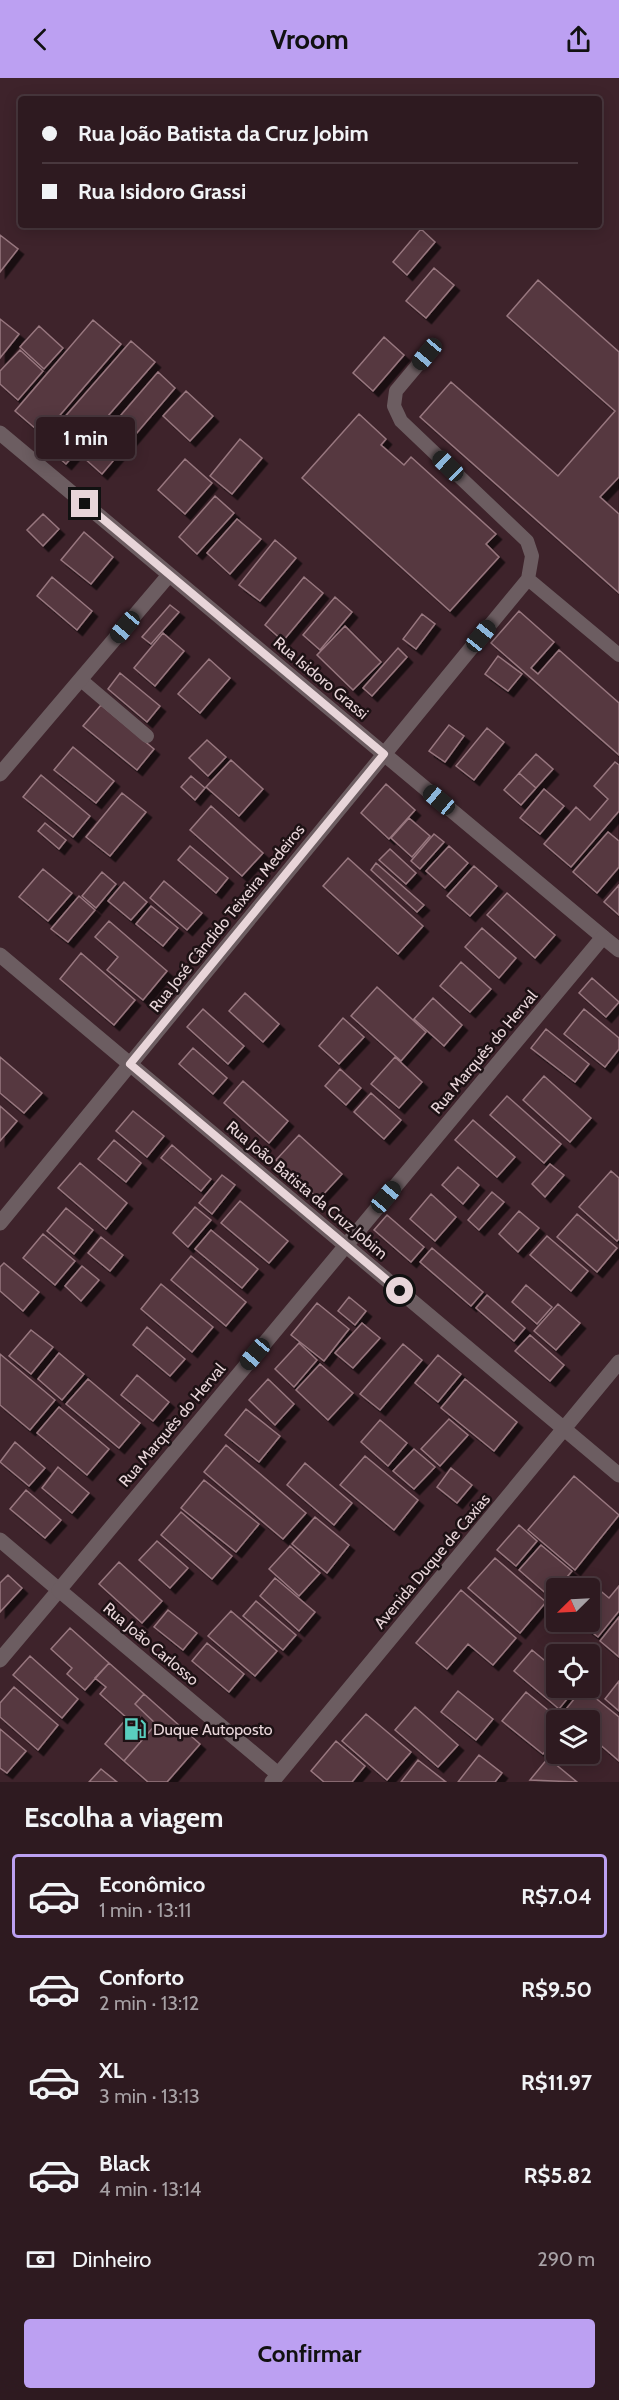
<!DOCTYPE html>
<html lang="pt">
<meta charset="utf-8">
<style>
body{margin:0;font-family:Cabin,sans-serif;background:#3a272d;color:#f1f3f6;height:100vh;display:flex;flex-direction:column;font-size:22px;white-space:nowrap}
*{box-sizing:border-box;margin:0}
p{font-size:20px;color:#a7a1a5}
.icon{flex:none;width:33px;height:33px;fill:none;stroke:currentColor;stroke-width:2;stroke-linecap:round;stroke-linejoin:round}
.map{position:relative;height:1704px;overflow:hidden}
.panel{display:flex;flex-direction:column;background:#2e1a20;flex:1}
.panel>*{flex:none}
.banner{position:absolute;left:18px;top:18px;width:584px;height:132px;border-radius:6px;box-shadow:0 3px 15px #0003,0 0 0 2px #49383e;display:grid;align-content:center;height:132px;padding:0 24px;background:#2e1a20}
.needle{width:39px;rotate:246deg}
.buttons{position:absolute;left:546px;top:1500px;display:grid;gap:12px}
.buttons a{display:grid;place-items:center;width:54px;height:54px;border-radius:6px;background:#2e1a20;box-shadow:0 3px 15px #0003,0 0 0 2px #49383e;font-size:30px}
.end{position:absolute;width:27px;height:27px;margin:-14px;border:8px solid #e8d5d9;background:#111;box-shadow:0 0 0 3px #111}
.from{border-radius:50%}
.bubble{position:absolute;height:42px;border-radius:6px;background:#2e1a20;box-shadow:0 3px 15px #0003,0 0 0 2px #49383e;font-size:20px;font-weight:700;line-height:42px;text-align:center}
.car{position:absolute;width:18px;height:36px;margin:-18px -9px;border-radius:8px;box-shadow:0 0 4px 2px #0007;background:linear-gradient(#222 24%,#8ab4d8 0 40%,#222 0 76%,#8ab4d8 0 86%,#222 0)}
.banner b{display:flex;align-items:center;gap:21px;height:57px;font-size:22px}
.banner b+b{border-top:2px solid #49383e}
.banner i{width:15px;height:15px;background:#f1f3f6}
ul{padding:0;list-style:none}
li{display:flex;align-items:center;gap:18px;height:84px;margin:0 12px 9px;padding:0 12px;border:3px solid transparent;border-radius:6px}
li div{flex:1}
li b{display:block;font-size:22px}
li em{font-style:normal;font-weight:700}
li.selected{border-color:#bca0f2}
li>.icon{width:54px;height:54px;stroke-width:1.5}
h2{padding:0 24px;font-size:27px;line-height:72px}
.pay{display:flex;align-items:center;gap:15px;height:66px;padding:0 24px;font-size:22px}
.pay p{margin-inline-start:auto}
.button{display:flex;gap:12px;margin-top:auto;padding:12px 24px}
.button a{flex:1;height:69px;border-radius:6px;background:#bca0f2;color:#111;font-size:24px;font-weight:700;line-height:69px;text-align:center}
header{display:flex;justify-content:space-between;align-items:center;height:78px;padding:0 24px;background:#bca0f2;color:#111;font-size:27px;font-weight:700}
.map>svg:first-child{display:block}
</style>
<header><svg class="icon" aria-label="back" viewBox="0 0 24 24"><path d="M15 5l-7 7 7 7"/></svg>Vroom<svg class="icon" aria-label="share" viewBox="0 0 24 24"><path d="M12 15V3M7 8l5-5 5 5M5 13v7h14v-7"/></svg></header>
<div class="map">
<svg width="619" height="1704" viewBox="0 0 619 1704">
<defs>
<filter id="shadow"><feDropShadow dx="5.5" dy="5.5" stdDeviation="0" flood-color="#0009"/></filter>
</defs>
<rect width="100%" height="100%" fill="#3e232b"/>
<path fill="#563840" stroke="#98777f" stroke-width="1.5" filter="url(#shadow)" d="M421 151 435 164 407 197 393 184Z
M0 157 18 171 0 194Z
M434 190 454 207 426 240 406 223Z
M538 202 619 274V399L600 419 619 436V515L420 339 451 304 558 398 615 333 507 238Z
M0 241 19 256 0 280Z
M93 242 121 266 43 357 15 333Z
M39 248 63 270 44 291 20 269Z
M384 259 404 277 373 313 353 295Z
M131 263 155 284 66 386 42 365Z
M20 272 43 293 18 322 0 306V293Z
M158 294 175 310 102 396 84 380Z
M186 313 213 338 190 363 163 338Z
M359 336 386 361 381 367 404 387 411 379 496 456 486 466 499 479 450 533 302 400Z
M240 361 262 380 232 416 210 398Z
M185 381 212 405 185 436 158 412Z
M215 418 234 435 197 476 179 459Z
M43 436 59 451 43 468 27 452Z
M237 441 261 461 230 496 207 475Z
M84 454 113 479 91 506 61 482Z
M275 462 296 480 260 523 239 507Z
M52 499 92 533 77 552 37 518Z
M304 499 323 515 283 563 265 547Z
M335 519 352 534 320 572 303 557Z
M170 527 179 534 151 566 142 559Z
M519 533 554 564 531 590 538 596 559 572 619 625V677L491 565Z
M422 536 435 546 416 571 403 561Z
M345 548 381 584 353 612 317 577Z
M163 555 184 573 155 608 134 590Z
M398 570 407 579 372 618 363 610Z
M498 578 522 596 508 613 485 596Z
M209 581 230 600 200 635 178 616Z
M120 595 160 628 147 644 108 611Z
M101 627 154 671 137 692 83 648Z
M449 647 464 658 445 684 429 673Z
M487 650 504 664 474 702 456 688Z
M207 662 226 679 208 698 189 680Z
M73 669 114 703 96 725 54 692Z
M536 676 553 691 536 710 519 695Z
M231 682 263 711 239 738 206 709Z
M615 684 619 687V733L571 789 544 766 576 729 590 742 608 721 594 708Z
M519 695 536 710 521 727 504 712Z
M41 697 90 738 73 759 23 719Z
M191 698 205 710 195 722 181 709Z
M386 706 415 732 389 761 361 735Z
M544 711 564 728 540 756 520 740Z
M122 715 146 734 110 778 86 759Z
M211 728 263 775 242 798 190 752Z
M409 740 430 758 412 779 391 760Z
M45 745 66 762 59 771 38 753Z
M608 754 619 763V789L597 815 573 794Z
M434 756 444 764 420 791 411 783Z
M190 768 228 800 216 815 178 782Z
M449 768 468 785 445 810 426 793Z
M390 771 416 795 406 806 379 782Z
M348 780 423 848 398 876 323 808Z
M376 785 424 827 417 834 371 792Z
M474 788 497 808 470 838 447 818Z
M43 791 72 815 48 843 19 819Z
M102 794 116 806 96 830 82 818Z
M164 803 202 835 187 852 150 820Z
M124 804 147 824 131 842 108 823Z
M619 807V837L604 824Z
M507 815 555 857 535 880 487 837Z
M79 818 95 832 68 864 51 851Z
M151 828 178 850 163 868 136 846Z
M109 843 167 893 143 922 107 892 118 879 95 859Z
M482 850 516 880 499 900 465 869Z
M81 875 135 922 114 947 60 901Z
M461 884 491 911 470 934 440 908Z
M592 900 619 924 606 939 579 915Z
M377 909 426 954 401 983 351 938Z
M245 915 279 946 263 964 229 933Z
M433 920 462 947 444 968 414 941Z
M203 931 244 968 228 986 187 949Z
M584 931 619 960V971L605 989 564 956Z
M343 940 364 959 339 986 319 968Z
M546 951 589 986 575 1004 531 970Z
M193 970 227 1000 213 1016 179 986Z
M0 979 42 1015 24 1035 0 1015Z
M395 979 422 1004 399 1030 371 1006Z
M340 991 361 1010 346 1027 325 1008Z
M544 998 591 1040 570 1064 523 1022Z
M243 1003 288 1043 269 1065 224 1025Z
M371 1015 401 1042 384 1061 354 1034Z
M507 1018 561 1066 544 1085 490 1037Z
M0 1028 17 1043 0 1063Z
M133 1033 164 1058 147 1079 116 1053Z
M473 1042 515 1079 497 1099 455 1062Z
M299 1057 342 1096 319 1121 276 1082Z
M114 1062 141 1085 126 1104 98 1081Z
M172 1067 211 1101 201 1113 161 1080Z
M80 1085 127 1125 106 1151 58 1110Z
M550 1086 564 1097 545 1119 532 1106Z
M458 1089 479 1107 463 1126 442 1107Z
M611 1093 619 1100V1161L617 1163 579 1129Z
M222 1097 235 1107 212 1136 199 1125Z
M492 1114 504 1124 479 1152 468 1142Z
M431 1116 456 1139 435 1163 410 1141Z
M240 1123 288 1163 269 1185 221 1145Z
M195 1129 211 1142 188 1169 173 1155Z
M66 1130 93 1152 74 1176 47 1153Z
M519 1133 539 1150 518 1174 499 1156Z
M577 1136 617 1170 597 1194 557 1159Z
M387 1137 424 1169 411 1184 374 1152Z
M211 1152 258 1191 242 1210 195 1171Z
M43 1156 75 1183 55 1207 23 1180Z
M547 1158 588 1193 571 1213 530 1177Z
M101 1159 123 1177 110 1193 88 1175Z
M432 1170 483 1214 471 1228 420 1184Z
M191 1178 246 1224 226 1248 171 1202Z
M4 1185 39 1214 23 1233 0 1213V1189Z
M82 1188 99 1202 81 1223 65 1208Z
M161 1206 213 1249 192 1274 141 1231Z
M526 1207 552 1229 537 1246 512 1224Z
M487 1217 525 1250 514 1263 476 1230Z
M349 1219 366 1233 355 1247 338 1233Z
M317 1225 349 1251 324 1283 291 1257Z
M558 1226 580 1245 556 1272 534 1253Z
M362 1245 380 1260 353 1290 335 1275Z
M147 1249 185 1281 170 1298 133 1267Z
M31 1252 53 1269 31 1296 9 1278Z
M530 1257 564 1287 550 1303 515 1273Z
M299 1265 317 1282 294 1309 275 1291Z
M403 1266 422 1282 380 1332 360 1316Z
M59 1275 84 1296 62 1322 38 1301Z
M0 1276 55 1322 30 1352 0 1327Z
M438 1277 461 1296 438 1324 415 1305Z
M320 1286 353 1315 328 1342 296 1312Z
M137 1297 169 1324 153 1343 121 1317Z
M88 1301 140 1345 119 1370 66 1326Z
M268 1301 294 1326 275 1347 249 1322Z
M465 1301 517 1344 494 1373 441 1330Z
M59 1329 109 1371 87 1397 37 1355Z
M246 1331 280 1358 259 1384 225 1357Z
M449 1341 468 1357 440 1388 421 1371Z
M380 1342 407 1365 388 1388 361 1364Z
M15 1364 45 1390 29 1408 0 1384Z
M226 1367 306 1435 283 1461 204 1394Z
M414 1371 435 1389 414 1411 393 1393Z
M365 1378 418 1422 394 1452 340 1407Z
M305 1385 352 1425 334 1447 287 1407Z
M58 1389 89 1415 72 1435 42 1410Z
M451 1390 472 1407 457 1425 437 1409Z
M574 1398 619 1437 575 1492 528 1452Z
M204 1402 259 1446 236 1474 181 1430Z
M26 1412 61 1442 45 1460 10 1431Z
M181 1434 232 1478 212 1501 161 1457Z
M315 1439 349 1467 327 1495 292 1466Z
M519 1447 537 1463 516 1488 497 1472Z
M157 1463 188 1490 170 1510 139 1482Z
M541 1467 572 1493 550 1519 519 1492Z
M290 1468 320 1495 299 1518 269 1491Z
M495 1480 546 1524 520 1555 468 1510Z
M119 1484 162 1523 142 1545 99 1506Z
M8 1497 22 1510 0 1534V1505Z
M275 1500 315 1534 299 1553 260 1518Z
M585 1500 609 1520 619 1508V1533L598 1559 579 1544H590V1510H576Z
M461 1512 516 1560 493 1587 468 1566 447 1591 416 1565Z
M256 1523 296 1557 283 1572 243 1538Z
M168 1532 197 1555 183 1572 154 1549Z
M231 1533 277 1573 255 1598 208 1558Z
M619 1539V1579L600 1563Z
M70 1550 109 1585 85 1612 67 1596 72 1590 51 1571Z
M207 1565 244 1596 229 1614 192 1583Z
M532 1572 556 1592V1610H576L559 1631 514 1593Z
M30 1578 78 1621 62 1640 13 1597Z
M109 1585 144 1616 135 1626 156 1646 124 1683 105 1666 127 1640 100 1616 106 1609 95 1600Z
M619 1603V1633L605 1621Z
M14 1609 58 1647 38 1672 0 1639V1625Z
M583 1610 619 1639V1683L590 1658V1642H570L562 1636Z
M458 1613 493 1641 476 1662 441 1634Z
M526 1614 560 1642H556V1660L543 1676 502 1643Z
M144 1616 200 1666 167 1704H148L124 1683 156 1646 135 1626Z
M415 1629 458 1667 438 1689 395 1652Z
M366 1636 411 1674 387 1702 342 1663Z
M0 1651 26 1673 7 1695 0 1690Z
M336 1663 365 1688 352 1704H324L311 1693Z
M479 1677 502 1695 495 1704H458Z
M548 1680 577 1704 530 1702Z
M418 1682 446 1704H401Z
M101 1691 117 1704H89Z"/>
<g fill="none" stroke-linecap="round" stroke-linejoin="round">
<path stroke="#6c5d61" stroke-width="14" d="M427 276 396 313 394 328 401 343 527 463 532 478 528 501 619 577
M481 558 528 501
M81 602 147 658"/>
<path stroke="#6c5d61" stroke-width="15" d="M0 355 603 859
M0 696 169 497
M0 1145 481 558
M0 1462 59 1512 0 1582"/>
<path stroke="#6c5d61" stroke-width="15" d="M0 877 619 1397
M278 1696 59 1512 603 859 619 872
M272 1704 619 1284"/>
</g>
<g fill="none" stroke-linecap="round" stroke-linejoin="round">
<path stroke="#e8d5d9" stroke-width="8" d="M85 426 384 676 130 986 400 1213"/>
</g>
<defs>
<g id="fuel-bare" transform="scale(1.8)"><path d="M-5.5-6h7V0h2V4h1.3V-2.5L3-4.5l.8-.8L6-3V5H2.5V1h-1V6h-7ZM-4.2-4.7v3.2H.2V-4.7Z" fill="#59cebf" stroke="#1d1114" stroke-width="2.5" paint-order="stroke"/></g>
</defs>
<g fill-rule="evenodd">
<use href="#fuel-bare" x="135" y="1651"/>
</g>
<g text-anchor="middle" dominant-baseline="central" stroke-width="5" stroke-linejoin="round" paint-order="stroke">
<g font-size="16" fill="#e8d5d9" stroke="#1d1114">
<text transform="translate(321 600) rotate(40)">Rua Isidoro Grassi</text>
<text transform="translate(227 840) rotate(-51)">Rua José Cândido Teixeira Medeiros</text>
<text transform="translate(484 974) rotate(-50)">Rua Marquês do Herval</text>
<text transform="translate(307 1112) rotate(40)">Rua João Batista da Cruz Jobim</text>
<text transform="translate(172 1347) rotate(-50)">Rua Marquês do Herval</text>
<text transform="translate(432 1483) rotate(-50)">Avenida Duque de Caxias</text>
<text transform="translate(151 1566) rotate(40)">Rua João Carlosso</text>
</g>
<g font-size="16" fill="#e8d5d9" stroke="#1d1114" text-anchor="start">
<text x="153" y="1651">Duque Autoposto</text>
</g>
</g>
</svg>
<div class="buttons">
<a><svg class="needle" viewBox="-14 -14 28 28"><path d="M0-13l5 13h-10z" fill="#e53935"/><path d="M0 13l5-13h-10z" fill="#a7a1a5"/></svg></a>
<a><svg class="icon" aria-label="locate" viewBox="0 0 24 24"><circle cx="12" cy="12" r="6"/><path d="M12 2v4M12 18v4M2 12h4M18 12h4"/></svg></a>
<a><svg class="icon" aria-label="layers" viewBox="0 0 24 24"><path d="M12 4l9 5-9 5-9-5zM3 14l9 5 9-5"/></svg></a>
</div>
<i class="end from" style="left:400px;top:1213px"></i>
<i class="end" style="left:85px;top:426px"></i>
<div class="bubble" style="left:36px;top:339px;width:99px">1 min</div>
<i class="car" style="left:427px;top:276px;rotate:220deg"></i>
<i class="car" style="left:448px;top:388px;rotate:314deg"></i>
<i class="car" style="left:125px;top:549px;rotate:220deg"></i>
<i class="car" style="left:481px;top:558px;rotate:39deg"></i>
<i class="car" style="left:439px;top:722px;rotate:310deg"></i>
<i class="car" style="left:386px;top:1119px;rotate:40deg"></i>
<i class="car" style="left:255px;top:1276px;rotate:220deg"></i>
<div class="banner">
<b><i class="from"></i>Rua João Batista da Cruz Jobim</b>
<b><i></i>Rua Isidoro Grassi</b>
</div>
</div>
<section class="panel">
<h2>Escolha a viagem</h2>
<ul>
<li class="selected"><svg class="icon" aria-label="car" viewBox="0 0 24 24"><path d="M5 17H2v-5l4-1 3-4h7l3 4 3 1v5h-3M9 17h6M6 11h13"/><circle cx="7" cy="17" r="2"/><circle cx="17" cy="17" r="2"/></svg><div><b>Econômico</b><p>1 min · 13:11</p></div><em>R$7.04</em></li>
<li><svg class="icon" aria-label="car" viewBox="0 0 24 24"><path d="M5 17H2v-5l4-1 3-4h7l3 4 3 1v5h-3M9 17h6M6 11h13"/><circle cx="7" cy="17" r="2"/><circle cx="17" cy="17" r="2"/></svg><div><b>Conforto</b><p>2 min · 13:12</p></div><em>R$9.50</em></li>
<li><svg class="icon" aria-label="car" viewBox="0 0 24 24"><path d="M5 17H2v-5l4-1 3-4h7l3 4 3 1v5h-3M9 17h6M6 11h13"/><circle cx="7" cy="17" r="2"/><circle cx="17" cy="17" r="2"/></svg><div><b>XL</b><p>3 min · 13:13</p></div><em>R$11.97</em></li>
<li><svg class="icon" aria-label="car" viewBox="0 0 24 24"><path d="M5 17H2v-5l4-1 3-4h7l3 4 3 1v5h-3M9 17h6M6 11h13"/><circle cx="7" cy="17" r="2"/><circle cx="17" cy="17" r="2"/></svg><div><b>Black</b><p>4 min · 13:14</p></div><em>R$5.82</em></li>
</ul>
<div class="pay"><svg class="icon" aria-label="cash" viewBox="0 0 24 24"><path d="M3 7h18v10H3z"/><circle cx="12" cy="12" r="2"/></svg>Dinheiro<p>290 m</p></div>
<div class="button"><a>Confirmar</a></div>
</section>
